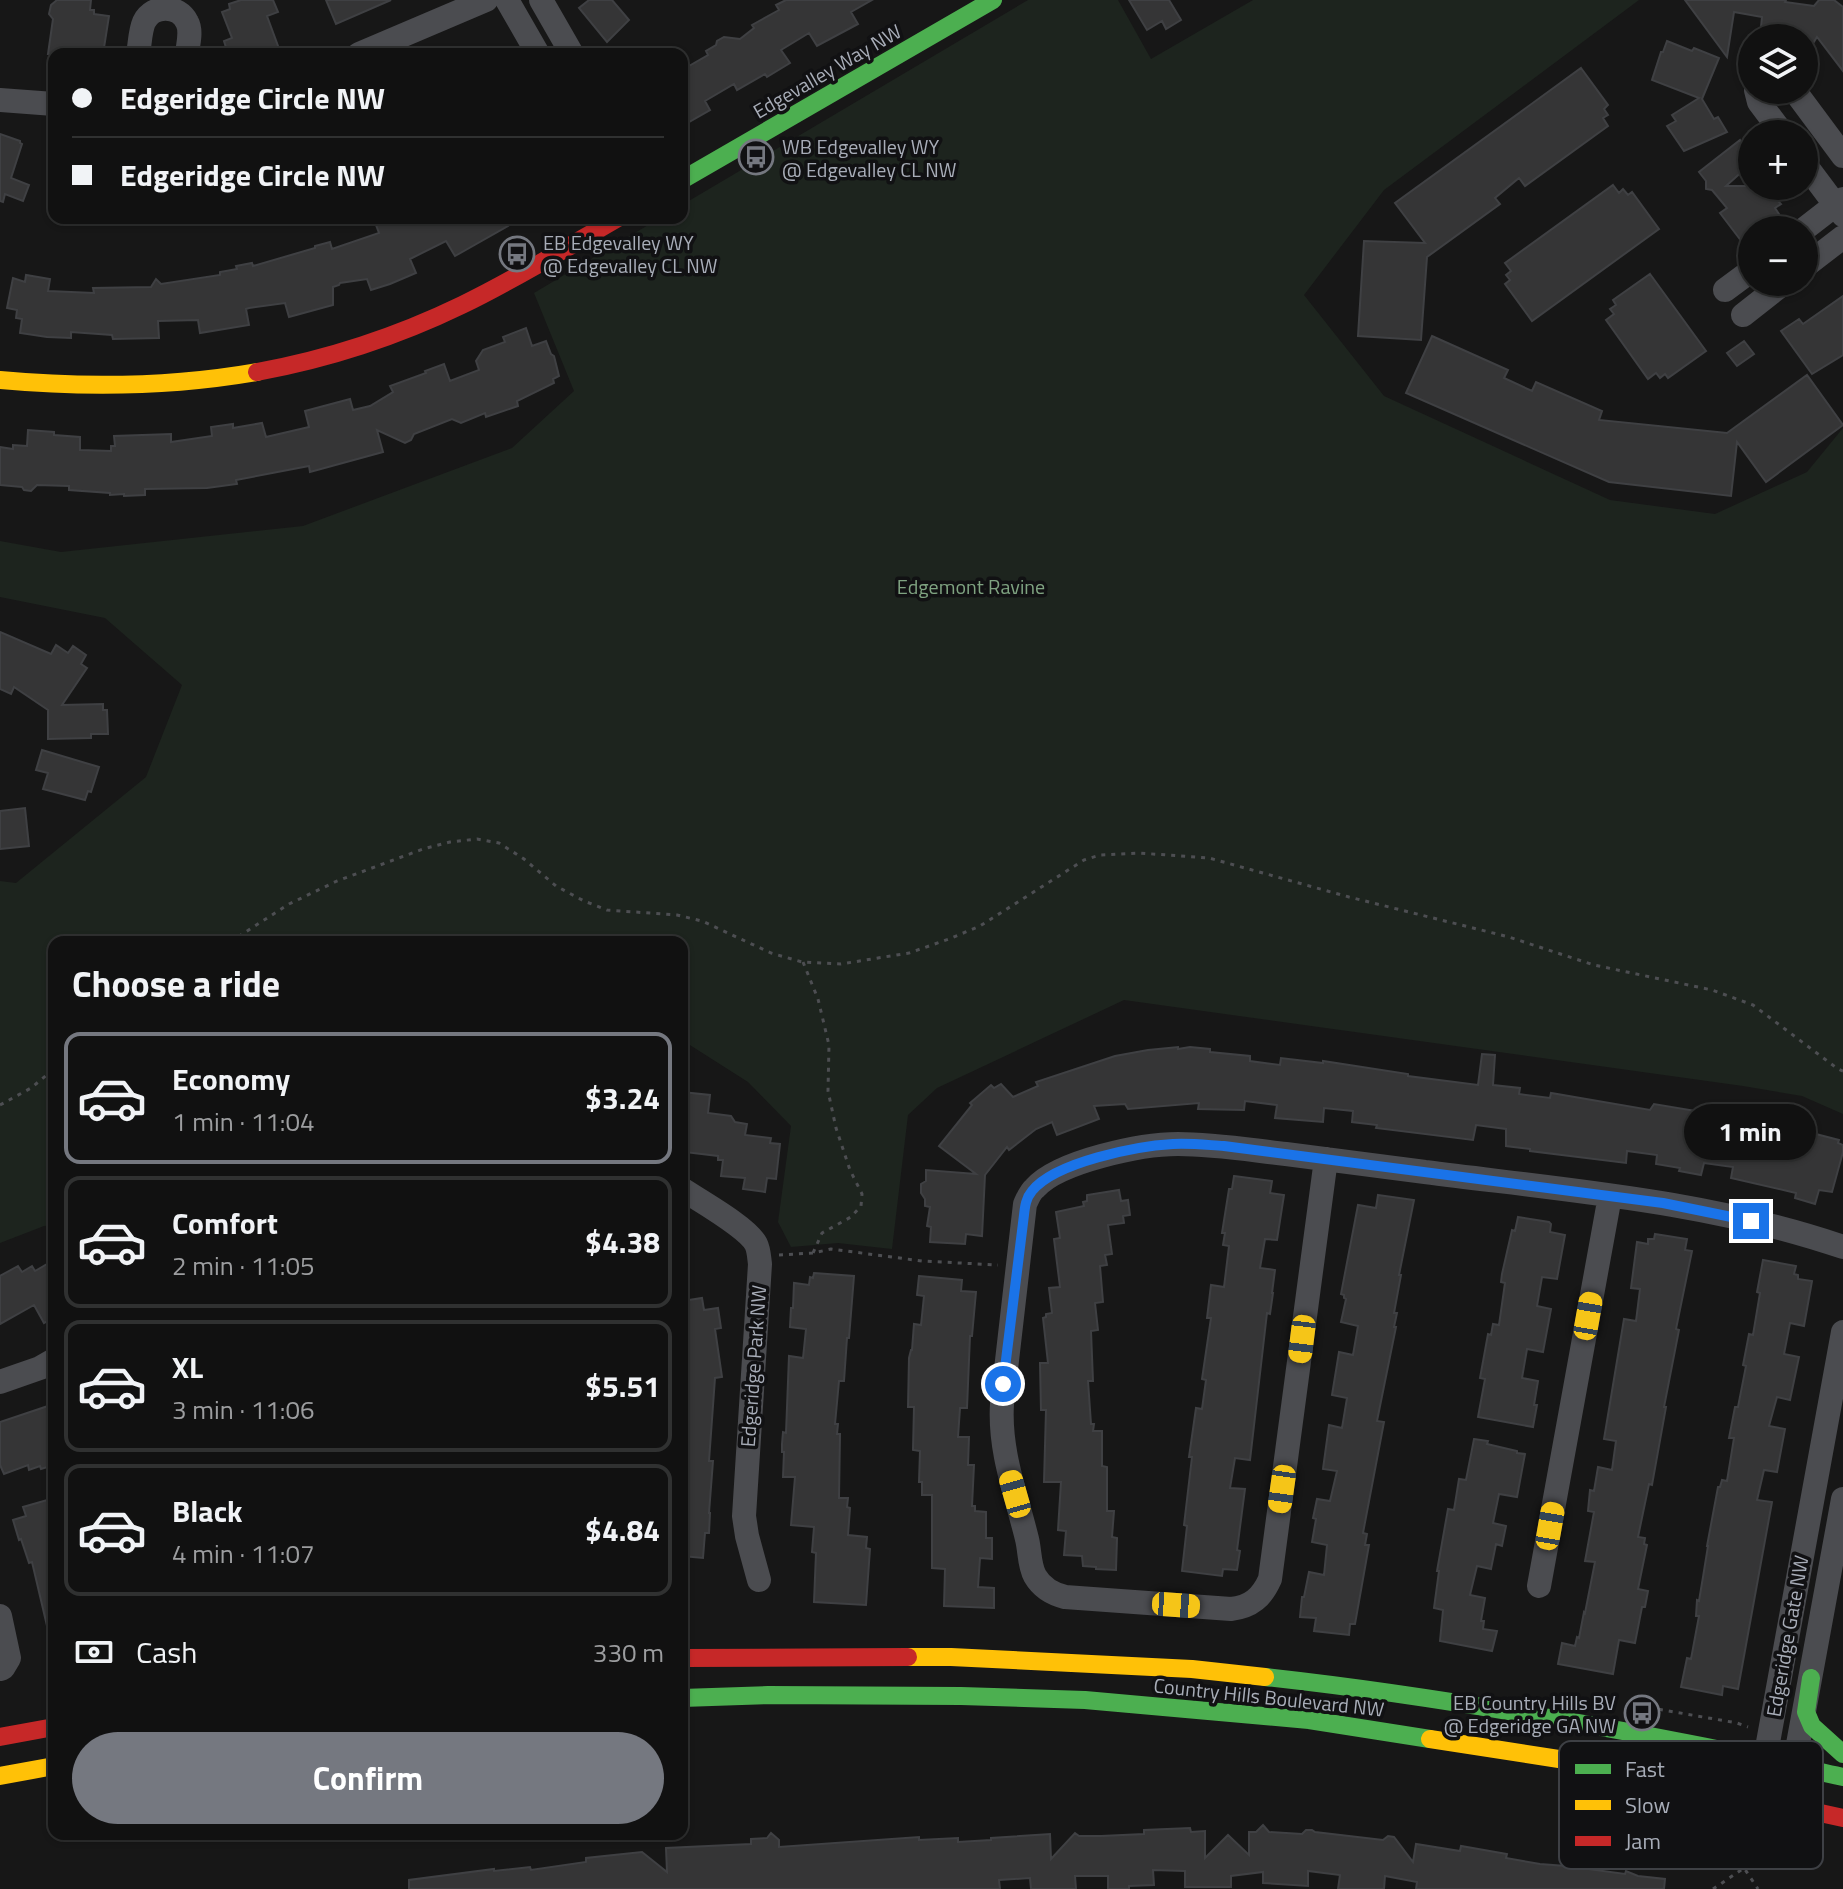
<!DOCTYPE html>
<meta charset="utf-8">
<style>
body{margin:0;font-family:"Titillium Web",sans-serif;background:#1e1f1f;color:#f1f3f6;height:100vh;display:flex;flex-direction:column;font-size:30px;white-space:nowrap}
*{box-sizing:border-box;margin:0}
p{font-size:26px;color:#9c9d9f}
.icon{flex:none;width:44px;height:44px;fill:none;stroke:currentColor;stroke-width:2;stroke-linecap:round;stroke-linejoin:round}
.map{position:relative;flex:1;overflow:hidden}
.side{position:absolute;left:48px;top:936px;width:640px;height:904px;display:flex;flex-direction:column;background:#111;border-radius:16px;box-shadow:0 2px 6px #0004,0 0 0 2px #303131}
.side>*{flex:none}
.banner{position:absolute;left:48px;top:48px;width:640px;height:176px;border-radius:16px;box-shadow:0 2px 6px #0004,0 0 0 2px #303131;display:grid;align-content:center;height:176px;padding:0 24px;background:#111}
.controls{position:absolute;left:1738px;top:24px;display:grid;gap:16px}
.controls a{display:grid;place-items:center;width:80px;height:80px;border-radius:50%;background:#111;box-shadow:0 2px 6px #0004,0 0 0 2px #303131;font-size:40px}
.end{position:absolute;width:36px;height:36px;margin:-18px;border:10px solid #1a73e8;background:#fff;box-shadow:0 0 0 4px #fff}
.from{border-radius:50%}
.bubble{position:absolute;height:56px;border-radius:28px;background:#111;box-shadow:0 2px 6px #0004,0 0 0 2px #303131;font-size:26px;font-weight:700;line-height:56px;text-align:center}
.car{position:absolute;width:24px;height:48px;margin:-24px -12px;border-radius:10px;box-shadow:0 0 6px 2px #0007;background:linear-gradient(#f5c518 24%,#345 0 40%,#f5c518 0 76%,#345 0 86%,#f5c518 0)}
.banner b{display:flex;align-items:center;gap:28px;height:76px;font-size:30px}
.banner b+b{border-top:2px solid #303131}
.banner i{width:20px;height:20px;background:#f1f3f6}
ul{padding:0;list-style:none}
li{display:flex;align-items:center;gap:24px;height:132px;margin:0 16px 12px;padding:0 8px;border:4px solid #303131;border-radius:16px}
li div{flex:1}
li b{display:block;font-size:30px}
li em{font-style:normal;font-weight:700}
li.current{border-color:#757880}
li>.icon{width:72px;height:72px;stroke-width:1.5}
h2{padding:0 24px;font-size:36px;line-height:96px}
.pay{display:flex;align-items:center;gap:20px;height:88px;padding:0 24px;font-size:30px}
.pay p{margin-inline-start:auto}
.button{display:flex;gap:16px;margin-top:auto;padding:16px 24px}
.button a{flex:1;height:92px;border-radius:48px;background:#757880;color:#fff;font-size:32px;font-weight:700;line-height:92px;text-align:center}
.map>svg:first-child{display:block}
</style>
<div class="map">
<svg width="1843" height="1889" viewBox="0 0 1843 1889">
<rect width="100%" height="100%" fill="#171717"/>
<path fill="#1d241e" d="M1028 0H1118L1151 59 1253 0H1639L1384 190 1304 295 1384 396 1610 500 1715 514 1807 472 1843 428V1114L1802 1096 1743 1086 1124 1000 937 1088 908 1115 892 1249 838 1243 791 1247 778 1222 791 1126 748 1082 682 1040V942H54V1225L44 1226 0 1243V881L16 883 146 777 182 685 105 618 0 597V541L61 552 303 526 512 448 574 391 534 293 660 218H682V205Z"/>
<path fill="#353536" stroke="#3f4043" stroke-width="2" d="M57 0H91L90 10H94V14L109 16 103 54H48L53 19 49 14 51 5Z
M241 0H273L278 12 267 16 281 54H228L224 41 232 38 222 12 230 9 229 4Z
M326 0H391L336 24Z
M589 0H612L629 20 607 42 579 8Z
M786 0H872L851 12 858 24 817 46 809 33 781 50 790 63 767 77 765 74 737 90 734 84 705 101 710 110 682 126V70L708 55 706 51 716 45 717 41 724 37 740 39 754 28 752 25 779 10 776 5Z
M1129 0H1169L1181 20 1166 29 1162 21 1147 30Z
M1685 0H1786L1785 2 1814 6 1819 0H1834L1843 7V71L1817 37 1810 48 1804 44V38H1796L1784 30 1761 27 1762 17 1734 12 1727 57Z
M1667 41 1692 51 1694 48 1719 58 1702 99 1714 119 1718 117 1727 132 1684 151 1667 126 1676 121 1672 115 1699 98 1652 80 1661 52H1663Z
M1581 68 1608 105 1604 109 1608 115 1603 118 1608 126 1525 186 1519 178 1495 198 1500 204 1427 257 1421 340 1358 336 1364 241 1425 243 1395 203Z
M0 134 20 141V143L22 144 11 178 29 185 23 201 5 194 3 202 0 201Z
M1740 140 1752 158 1742 166 1745 169 1726 186H1794L1777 200 1781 204 1775 208 1779 214 1758 230H1752V235L1742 242 1720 213 1727 208 1712 190 1706 189V181L1699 172Z
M1613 185 1619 193 1623 189 1628 195 1632 192 1659 229 1532 321 1505 284 1510 280 1506 275 1511 271 1505 263Z
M394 218H522L455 256 446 241 410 259 416 273 390 284 371 290 367 279 340 283 339 285 333 287V305L289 317 285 303 249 308 246 309 249 325 200 333 198 320 158 321 159 338 113 339 112 335 71 332V338L47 337 20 333 22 319 16 318 17 310 7 308 13 278 25 282 26 275 50 279 48 291 94 293 93 288 151 287 156 279 161 284 220 275V272L237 269 236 266 252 263 253 266 315 248V246L330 242 332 249 379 233 376 225Z
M1650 274 1706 351 1668 378 1665 374 1660 378 1656 373 1648 379 1606 320 1614 314 1610 309 1616 305 1613 300Z
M1843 296V355L1812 374 1781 331 1799 319 1803 324Z
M526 328 532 346 546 341 551 354 554 356 559 376 553 379 554 383 517 401 518 406 486 417 485 413 461 423 452 419 414 434 411 440 405 443 377 430 383 452 310 472 309 466 236 480 237 484 207 488 145 489V495L124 496V494L110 495V493L69 490V486L37 485 31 491 24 490 22 487 0 485V447L13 449V445L27 446 28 430 54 432V435L80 437V450L111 451V446H115L114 436 171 434V442L212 436 211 427 233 424V428L262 423 266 437 309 427 305 411 350 399 353 410 370 406 393 392 390 386 426 373 425 371 444 364 450 381 479 370 476 361 483 350 505 342 503 337Z
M1432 336 1508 370 1504 378 1532 391 1536 382 1602 411 1599 420 1727 433 1807 375 1843 425 1766 482 1737 442 1731 496 1609 482 1406 393Z
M1744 341 1754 354 1737 366 1727 353Z
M0 632 51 654 56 645 68 653 73 646 86 655 81 664 87 668 62 705 103 704V710H107L108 734H91V738L48 739V710L14 687 11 694 0 689Z
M42 750 99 767 91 792 88 791 85 800 43 789 48 773 36 770Z
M25 808 29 846 0 849V811Z
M1178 1047V1049L1190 1047 1210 1049V1052L1250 1056V1061L1280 1065 1281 1058 1323 1063V1061L1408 1074V1076L1478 1085 1482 1054 1495 1055 1493 1085 1520 1088 1519 1094 1550 1098 1551 1093 1650 1110 1654 1104 1726 1116V1119L1784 1134 1785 1130 1811 1136 1812 1133 1839 1140 1838 1143 1843 1145V1152L1832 1192 1819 1190 1815 1204 1795 1198 1796 1193 1731 1178 1733 1167 1704 1163 1701 1175 1679 1171 1680 1168 1656 1164 1657 1155 1627 1151 1626 1163 1530 1151V1149L1506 1146V1129L1476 1125 1473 1140 1376 1128 1377 1125 1352 1122 1353 1111 1324 1108 1323 1122 1275 1118 1277 1105 1245 1101 1244 1110 1198 1109 1199 1103 1128 1109 1125 1104 1094 1106 1099 1119 1057 1135 1052 1122 1036 1129 1009 1150 1007 1147 985 1175 982 1236 966 1234 965 1244 930 1242 931 1227 927 1226 930 1207 925 1206V1199L921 1193V1184L926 1181V1170L976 1174 939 1146 972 1105 970 1103 991 1085 994 1088 1001 1084 1013 1097 1038 1086 1036 1082 1115 1056 1148 1050Z
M682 1092 710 1095 708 1113 731 1116 735 1122 747 1124 745 1135 771 1138 770 1143 780 1144 776 1179 767 1178 765 1192 743 1189 745 1178 721 1176 723 1160H718V1156L684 1152 687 1134H682Z
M1234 1176 1272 1181 1270 1193 1284 1195 1277 1240 1265 1239 1260 1268 1275 1270 1272 1293H1273L1270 1314 1267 1313 1250 1460 1235 1458 1230 1488 1245 1489 1237 1550 1240 1551 1237 1570 1223 1569 1222 1576 1182 1571 1187 1526 1184 1525 1192 1457H1189L1196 1408 1202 1409 1206 1380 1202 1379 1211 1318H1207L1211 1285 1224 1287 1229 1246 1223 1245 1225 1233H1222L1229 1189H1232Z
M1119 1190 1121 1201 1128 1200 1130 1215 1123 1216 1124 1223 1108 1225 1112 1254 1105 1255 1107 1265 1100 1266 1103 1302 1095 1303 1098 1330 1091 1331 1093 1381H1088L1091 1424H1094L1093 1431H1102V1466L1107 1467V1511H1114L1112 1537 1117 1538 1116 1570 1096 1569V1567L1083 1566 1082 1556 1064 1555 1066 1531 1058 1530 1061 1482H1044L1046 1410H1041L1040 1363H1048L1043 1318 1046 1317V1314L1052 1313 1049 1288 1060 1287 1054 1239 1060 1238 1056 1212 1084 1206 1083 1202 1087 1201V1195Z
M1378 1195 1414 1200 1399 1275H1401L1394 1313H1397L1394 1327H1396L1377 1421 1384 1422 1363 1533 1367 1534 1365 1545H1369L1355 1624H1350L1349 1635 1314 1631 1316 1618 1300 1617 1302 1597H1304L1309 1572 1324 1575 1327 1545 1312 1542 1316 1519 1313 1518 1317 1499 1330 1501 1337 1471 1323 1469 1329 1425 1342 1428 1347 1398 1332 1395 1339 1352 1353 1355 1358 1326 1341 1322 1346 1299 1344 1298V1295L1341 1294 1358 1205 1376 1208Z
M1518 1217 1549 1222 1551 1224 1550 1232 1565 1235 1557 1279 1542 1277 1537 1306 1551 1309 1543 1352 1527 1349 1522 1378 1538 1381 1534 1405H1537L1533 1427 1478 1417 1485 1379 1480 1378 1488 1334 1491 1335 1493 1324 1499 1325 1505 1283 1501 1282 1502 1274 1512 1230 1515 1231Z
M1655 1234 1687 1239 1685 1250 1692 1251 1676 1329 1679 1330 1664 1407H1666L1652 1485 1649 1484 1638 1537 1645 1538 1644 1544 1647 1545 1638 1589 1648 1591 1645 1607H1642L1635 1643 1619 1640 1613 1674 1558 1664 1562 1643 1575 1646 1577 1637 1579 1638 1584 1612 1585 1613 1595 1562 1585 1561 1594 1512 1588 1511 1590 1490 1594 1491 1598 1467 1612 1470 1616 1441 1604 1439 1624 1319 1636 1321 1640 1289 1631 1288 1637 1242 1648 1244V1239H1654Z
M54 1260V1317L44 1323 34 1305 0 1324V1276L18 1266 22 1272 32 1266 35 1271Z
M1763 1260 1796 1266 1794 1274 1798 1275V1279L1812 1281 1804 1326 1790 1323 1784 1354 1799 1357 1790 1400 1777 1397 1769 1426 1785 1429 1777 1472 1764 1470 1757 1500 1772 1502 1738 1689 1723 1686 1722 1695 1681 1687 1687 1658 1691 1659 1699 1616H1696L1697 1600 1699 1601 1703 1577 1708 1546H1707L1718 1487H1720L1722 1480 1727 1481 1734 1438H1729L1735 1407H1738L1746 1366 1743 1365 1749 1334 1753 1335 1760 1293 1757 1292Z
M814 1273 854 1276 849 1338H847L844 1381H839L835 1424H838L837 1434H840L839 1498H848L847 1507 850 1508 848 1535 867 1537 866 1548 870 1549 866 1605 814 1602 816 1553 812 1552 814 1527 791 1525 795 1477H783L784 1452H782V1444L783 1432 786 1433 789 1356 803 1358 806 1329 790 1327 791 1308H793L794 1283 809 1285 810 1277 813 1278Z
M919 1276 962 1280 961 1291 976 1292 972 1336H970L967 1408H960L958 1437H969L968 1465H974L972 1506H975V1511L986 1512V1538H992V1559L980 1558 978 1587 994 1588V1608L944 1606 945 1569 932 1568V1495H922V1482H919L920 1451 913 1450 914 1407H908L909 1358 911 1350H912L914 1324 921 1325 924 1296 917 1295Z
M702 1298 704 1310 718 1308 721 1328 715 1329 722 1377 715 1378 709 1461H713L709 1513H710L709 1533H705L703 1558 682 1556V1301Z
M54 1404V1465L41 1469 40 1466 29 1470 28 1465 4 1474 0 1465V1422Z
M1474 1439 1488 1441 1487 1444 1517 1451V1453L1525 1454 1517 1497 1499 1494 1493 1523 1506 1526 1502 1546 1496 1544 1491 1569 1477 1566 1470 1595 1485 1598 1481 1621H1484L1483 1629 1497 1631 1492 1651 1440 1641 1443 1610 1434 1608 1439 1571H1437L1448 1509 1454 1510 1459 1479 1466 1480Z
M54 1498V1629L48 1630 32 1562 29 1563 21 1539 19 1540 13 1520 26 1516 23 1507Z
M1263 1825 1269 1832 1302 1834 1306 1830H1312L1315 1832 1383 1840 1388 1836 1394 1837 1413 1862 1416 1844 1460 1851 1461 1846 1507 1854 1506 1858 1540 1864 1566 1866 1625 1874 1626 1871 1638 1876 1665 1879 1664 1889H1416L1417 1882 1385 1876 1384 1889H1338L1340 1875 1308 1871V1886L1263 1883V1872L1231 1876V1887H1185V1871L1153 1870 1154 1885 1129 1886V1889H1108V1876H1075L1076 1889H1031L1030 1878 999 1880 1000 1889H409V1880L494 1869V1871L530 1867 531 1870 586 1862V1858L642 1852 667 1872 666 1848 751 1844V1839L767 1838 771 1833 779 1840V1847L919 1837V1840L958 1838V1842L991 1840V1838L1050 1834 1051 1859 1075 1833 1079 1836H1101L1144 1834V1830L1190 1828 1191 1832 1205 1831V1858L1228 1835 1249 1855V1832H1256Z"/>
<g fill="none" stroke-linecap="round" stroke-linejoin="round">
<path stroke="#4d4e52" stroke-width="3" stroke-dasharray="4 6" stroke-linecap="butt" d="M230 942 289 904 337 881 423 849 450 842 477 839 499 843 524 859 556 886 584 901 607 910 677 915 702 921 771 953 802 962 841 964 909 953 949 939 980 926 1084 860 1100 855 1139 853 1209 858 1349 897 1509 937 1594 965 1712 990 1753 1005 1838 1069 1843 1071
M803 962 818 999 829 1045 828 1091 836 1128 850 1170 862 1194 861 1206 851 1217 822 1233 813 1253
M0 1105 31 1088 54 1069
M779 1255 813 1253 831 1249 922 1261 998 1265
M1652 1711V1708L1737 1723 1748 1727
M1713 1889 1744 1868 1758 1889"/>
<path stroke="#4b4c50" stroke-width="24" d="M507 0 538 54
M541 0 572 54
M138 54C140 44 140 31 144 22 153 4 179 5 187 22 192 31 188 44 187 54
M359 54 486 0
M1756 90 1759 102 1783 134
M1794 90 1843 156
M0 100 54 104
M1804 163 1843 215
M1803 230 1843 199
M1804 267 1843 237
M1725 290 1752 270
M1743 315 1785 282
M1326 1159 1270 1579C1262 1597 1251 1607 1231 1609L1065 1597C1053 1594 1042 1588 1035 1576 1029 1565 1030 1551 1027 1539 1016 1494 999 1451 1002 1404L1025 1204C1028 1198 1030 1192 1035 1188 1059 1161 1142 1144 1178 1144 1214 1144 1250 1150 1286 1154 1333 1160 1379 1166 1425 1172 1565 1190 1709 1201 1843 1247
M682 1189C700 1201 747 1227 756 1244 759 1250 759 1257 760 1264L744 1516 747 1536 759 1580
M0 1382 40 1368 54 1360
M1539 1586 1610 1196
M0 1616 9 1658 3 1668 0 1669
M1785 1777 1794 1766 1843 1499
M1765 1800V1759L1843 1332"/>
<path stroke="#4caf50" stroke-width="18" d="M682 180 993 0
M1265 1677C1402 1692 1539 1715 1676 1741 1732 1751 1787 1765 1843 1777
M1811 1678 1806 1712 1812 1726 1843 1754
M682 1698 768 1695 961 1696 1085 1700 1309 1720 1430 1739"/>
<path stroke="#ffc107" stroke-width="18" d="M0 380C87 388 171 387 257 372
M908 1657H951L1192 1669 1265 1677
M1430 1739 1604 1766 1688 1784
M0 1776 54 1766"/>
<path stroke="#c62828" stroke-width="18" d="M257 372C328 359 398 336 462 305 516 279 566 248 618 218
M682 1658 908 1657
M0 1737 54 1727
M1688 1784 1843 1818"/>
</g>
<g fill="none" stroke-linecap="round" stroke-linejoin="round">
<path stroke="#1a73e8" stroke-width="10" d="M1003 1384 1024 1215C1025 1206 1026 1198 1032 1191 1055 1162 1137 1146 1173 1144 1190 1143 1207 1145 1224 1146L1663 1203 1751 1221"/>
</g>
<defs>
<g id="bus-ring" transform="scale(1.8)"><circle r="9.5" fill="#111113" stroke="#757880" stroke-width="1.5"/><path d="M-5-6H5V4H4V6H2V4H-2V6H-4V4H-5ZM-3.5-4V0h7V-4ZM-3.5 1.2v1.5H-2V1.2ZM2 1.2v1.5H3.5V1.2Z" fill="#757880"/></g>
</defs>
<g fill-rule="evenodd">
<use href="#bus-ring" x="756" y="157"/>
<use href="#bus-ring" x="517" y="254"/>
<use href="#bus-ring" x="1642" y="1713"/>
</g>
<g text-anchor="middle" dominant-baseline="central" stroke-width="7" stroke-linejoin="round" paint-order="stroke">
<g font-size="20" fill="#a8adb8" stroke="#111113">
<text transform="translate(827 71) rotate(-30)">Edgevalley Way NW</text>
<text transform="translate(753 1366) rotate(-86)">Edgeridge Park NW</text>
<text transform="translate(1787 1636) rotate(-80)">Edgeridge Gate NW</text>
<text transform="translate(1269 1697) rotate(6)">Country Hills Boulevard NW</text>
</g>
<g font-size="20" fill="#a8adb8" stroke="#111113" text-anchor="start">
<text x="782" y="146">WB Edgevalley WY<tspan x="782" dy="23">@ Edgevalley CL NW</tspan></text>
<text x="543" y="242">EB Edgevalley WY<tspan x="543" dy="23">@ Edgevalley CL NW</tspan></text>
<text x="1616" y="1702" text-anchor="end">EB Country Hills BV<tspan x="1616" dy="23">@ Edgeridge GA NW</tspan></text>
</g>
<g font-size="20" fill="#7fa381" stroke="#111113">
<text x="971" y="586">Edgemont Ravine</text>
</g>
</g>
<rect x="1559" y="1741" width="264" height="128" rx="12" fill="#111113" stroke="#3e4045" stroke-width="2"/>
<rect x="1575" y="1764" width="36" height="10" fill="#4caf50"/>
<rect x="1575" y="1800" width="36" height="10" fill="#ffc107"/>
<rect x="1575" y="1836" width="36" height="10" fill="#c62828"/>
<g font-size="22" fill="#a8adb8">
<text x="1625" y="1777">Fast</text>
<text x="1625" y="1813">Slow</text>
<text x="1625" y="1849">Jam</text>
</g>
</svg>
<div class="controls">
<a><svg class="icon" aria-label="layers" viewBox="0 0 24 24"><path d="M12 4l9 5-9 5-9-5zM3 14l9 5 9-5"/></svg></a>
<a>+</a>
<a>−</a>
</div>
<i class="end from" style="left:1003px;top:1384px"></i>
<i class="end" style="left:1751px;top:1221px"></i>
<div class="bubble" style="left:1684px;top:1104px;width:132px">1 min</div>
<i class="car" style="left:1588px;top:1316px;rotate:10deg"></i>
<i class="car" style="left:1302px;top:1339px;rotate:187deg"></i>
<i class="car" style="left:1282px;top:1489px;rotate:188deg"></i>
<i class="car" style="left:1015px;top:1494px;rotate:344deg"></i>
<i class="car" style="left:1550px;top:1526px;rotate:10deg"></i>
<i class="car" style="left:1176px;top:1605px;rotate:94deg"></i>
<div class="banner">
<b><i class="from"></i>Edgeridge Circle NW</b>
<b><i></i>Edgeridge Circle NW</b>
</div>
<section class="side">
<h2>Choose a ride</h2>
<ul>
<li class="current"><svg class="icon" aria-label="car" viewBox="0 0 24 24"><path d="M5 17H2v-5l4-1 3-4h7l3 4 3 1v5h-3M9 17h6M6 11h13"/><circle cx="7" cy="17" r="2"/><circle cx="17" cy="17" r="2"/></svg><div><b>Economy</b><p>1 min · 11:04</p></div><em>$3.24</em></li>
<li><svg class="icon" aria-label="car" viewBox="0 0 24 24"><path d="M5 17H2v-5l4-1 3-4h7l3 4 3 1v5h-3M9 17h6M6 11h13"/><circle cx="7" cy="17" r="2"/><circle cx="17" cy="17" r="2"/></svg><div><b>Comfort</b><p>2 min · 11:05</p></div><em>$4.38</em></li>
<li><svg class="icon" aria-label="car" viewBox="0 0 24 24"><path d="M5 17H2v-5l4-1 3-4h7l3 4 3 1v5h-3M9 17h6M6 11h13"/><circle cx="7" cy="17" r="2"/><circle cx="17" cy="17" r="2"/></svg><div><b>XL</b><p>3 min · 11:06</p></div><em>$5.51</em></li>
<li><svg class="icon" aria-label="car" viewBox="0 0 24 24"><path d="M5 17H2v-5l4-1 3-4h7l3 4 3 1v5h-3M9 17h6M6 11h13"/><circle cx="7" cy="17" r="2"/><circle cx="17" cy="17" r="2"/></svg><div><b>Black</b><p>4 min · 11:07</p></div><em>$4.84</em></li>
</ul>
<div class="pay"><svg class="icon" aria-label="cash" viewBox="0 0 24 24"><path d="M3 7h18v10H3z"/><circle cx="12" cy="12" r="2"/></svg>Cash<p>330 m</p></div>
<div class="button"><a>Confirm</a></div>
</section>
</div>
